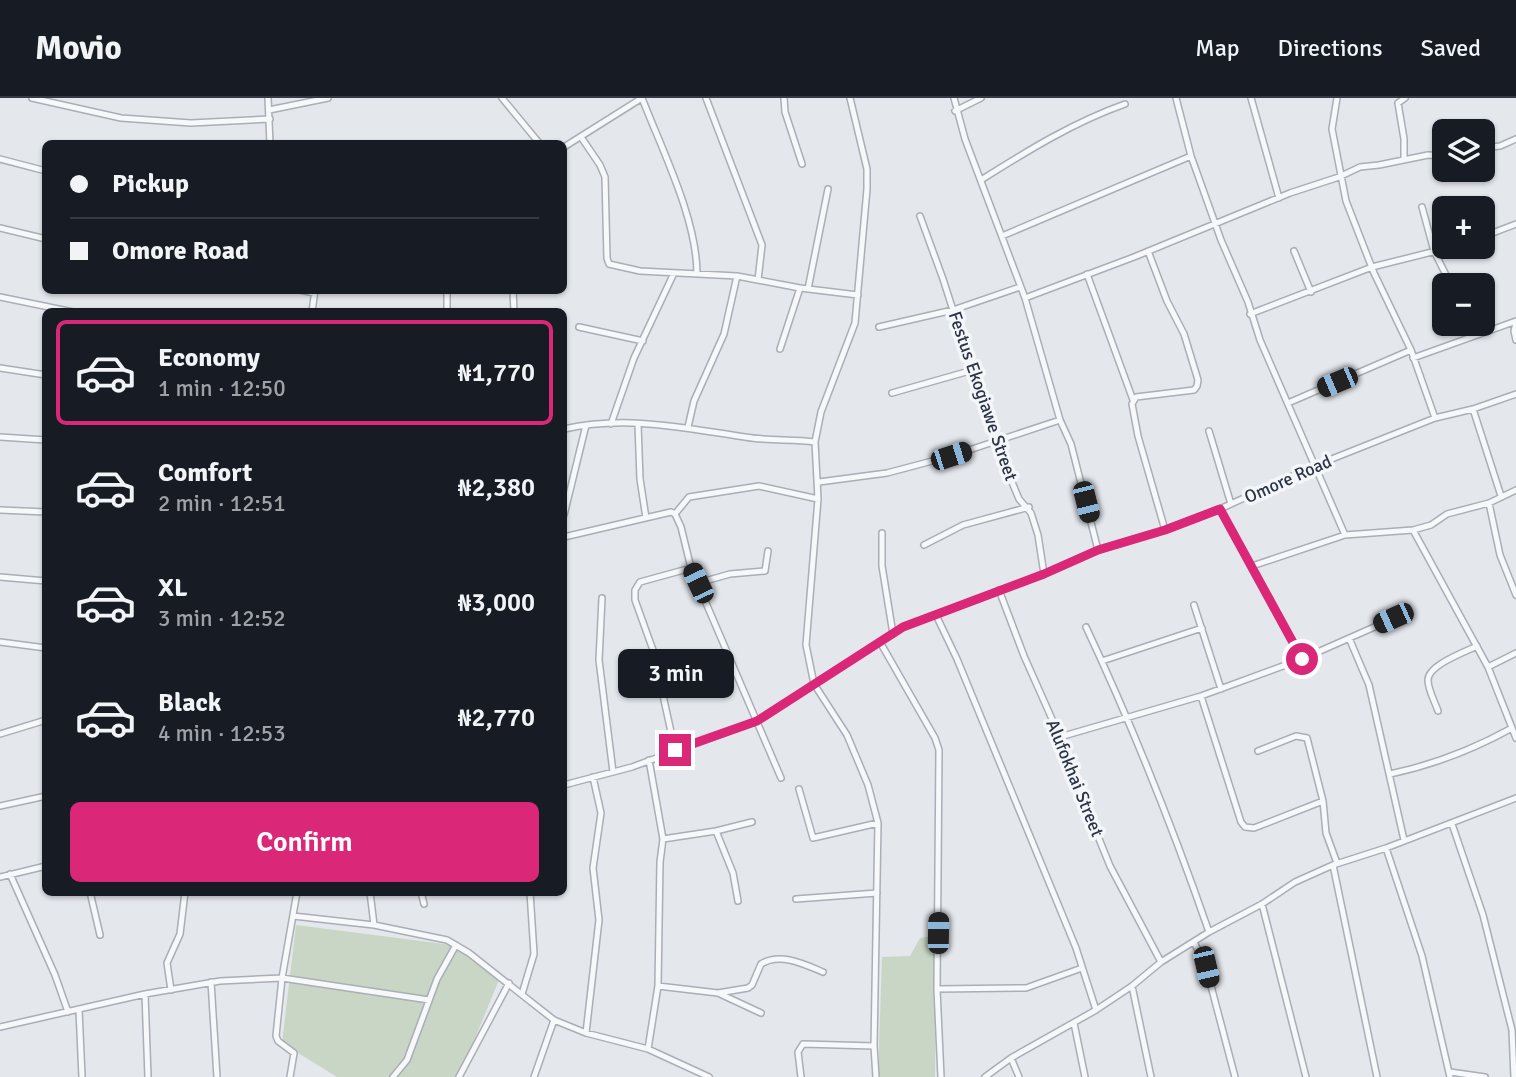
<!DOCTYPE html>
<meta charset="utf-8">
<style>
body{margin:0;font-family:Signika,sans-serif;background:#20242c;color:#f1f3f6;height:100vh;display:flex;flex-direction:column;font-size:26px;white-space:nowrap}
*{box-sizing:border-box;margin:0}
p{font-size:23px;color:#9ea1a6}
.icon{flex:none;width:38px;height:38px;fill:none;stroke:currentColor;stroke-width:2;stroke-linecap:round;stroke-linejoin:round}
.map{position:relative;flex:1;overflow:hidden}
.panel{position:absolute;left:42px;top:210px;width:525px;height:588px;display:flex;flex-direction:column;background:#171b24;border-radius:10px;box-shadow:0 2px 5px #0004}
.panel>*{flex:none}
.top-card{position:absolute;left:42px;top:42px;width:525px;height:154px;border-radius:10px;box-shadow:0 2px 5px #0004;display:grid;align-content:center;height:154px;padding:0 28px;background:#171b24}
.fabs{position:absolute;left:1432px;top:21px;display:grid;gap:14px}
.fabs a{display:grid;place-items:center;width:63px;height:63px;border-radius:10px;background:#171b24;box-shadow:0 2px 5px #0004;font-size:35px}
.end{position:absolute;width:32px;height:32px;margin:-16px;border:9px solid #db2777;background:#fff;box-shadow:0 0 0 4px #fff}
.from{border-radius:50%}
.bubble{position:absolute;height:49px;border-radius:10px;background:#171b24;box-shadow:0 2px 5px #0004;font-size:23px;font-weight:600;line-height:49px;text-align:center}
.car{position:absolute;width:21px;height:42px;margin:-21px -10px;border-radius:9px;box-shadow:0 0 5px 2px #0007;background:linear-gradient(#222 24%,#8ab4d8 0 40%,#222 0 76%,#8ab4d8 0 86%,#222 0)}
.top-card b{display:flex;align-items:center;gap:24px;height:66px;font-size:26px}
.top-card b+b{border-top:2px solid #363941}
.top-card i{width:18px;height:18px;background:#f1f3f6}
ul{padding:12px 0 0;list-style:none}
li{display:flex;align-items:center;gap:21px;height:105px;margin:0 14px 10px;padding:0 14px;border:4px solid transparent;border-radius:10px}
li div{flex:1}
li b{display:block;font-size:26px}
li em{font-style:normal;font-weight:600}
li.selected{border-color:#db2777}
li>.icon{width:63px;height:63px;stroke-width:1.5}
.primary-button{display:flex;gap:14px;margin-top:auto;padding:14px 28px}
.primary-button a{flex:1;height:80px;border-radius:10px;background:#db2777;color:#fff;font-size:28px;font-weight:600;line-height:80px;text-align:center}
header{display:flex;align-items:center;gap:42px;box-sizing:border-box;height:98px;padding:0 35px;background:#171b24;border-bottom:2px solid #363941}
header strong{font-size:33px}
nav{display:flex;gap:38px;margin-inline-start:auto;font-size:24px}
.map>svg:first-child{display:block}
</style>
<header>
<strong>Movio</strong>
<nav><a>Map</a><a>Directions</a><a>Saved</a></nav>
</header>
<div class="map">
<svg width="1516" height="979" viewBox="0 0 1516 979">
<rect width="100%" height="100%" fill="#e4e7ec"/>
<path fill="#c9d6c5" d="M296 827 452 847 499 882 459 979H337L282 945Z
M937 837 935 979H878L882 859 910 858 920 840Z"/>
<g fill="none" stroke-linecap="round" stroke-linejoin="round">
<g stroke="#a9aeb7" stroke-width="8">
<path id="street" d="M32 0 121 20 191 25 270 21
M268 0 270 46
M502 0 540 46
M642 0C662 52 697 121 697 176
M706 0 762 147 758 182
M784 0 785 14 802 66
M850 0 867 71V91L855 225 821 314 815 344 818 401 806 547 814 586 847 637 868 687 878 725 874 948 876 979
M954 0 965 41 1025 200 1060 322 1071 346 1098 452
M1176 0 1191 58 1221 142 1248 204 1260 242 1345 437
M1251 0 1279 100
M1337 0 1332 31 1346 103 1374 175 1411 252 1435 320
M269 12 328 0
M955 13 981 0
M581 39 600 67 605 79 607 160 609 166 640 173 737 178 800 190 858 197
M564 49 642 0
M1482 50 1500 48 1516 41
M0 61 46 73
M1404 62V41L1398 5 1405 0
M981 82C1027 53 1074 24 1125 6
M1422 109 1434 153 1451 187
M920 118 943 181 995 343 1019 401 1031 415 1038 437 1044 476
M0 130 46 141
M1002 138 1191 58
M1482 139 1516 126
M1148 153 1167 203 1184 236 1198 282 1197 288 1194 292 1136 299 1132 306 1138 338 1165 432
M1294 153 1311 194
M1087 176 1133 302
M808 191 828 91
M300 192 314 195
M447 192V214
M513 192 514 214
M0 199 73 214
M1025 200 1134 159 1290 95 1339 79 1360 69 1379 67 1428 57 1444 58
M312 214 315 192
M1250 216 1372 169 1452 149
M1516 225 1514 233 1516 242
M1465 226 1470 238
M579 229 643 243
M879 229 953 212 1020 189
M780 251 800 190
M1413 260 1516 223
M0 270 46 277
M892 295 973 272
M1288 305 1411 252
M1473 311 1501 398
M611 326 634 260 674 175
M638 326 640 381 646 420
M688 329 694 303 724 236 737 178
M564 331C627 317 683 330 745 339 768 343 792 341 815 344
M1209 333 1231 406
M0 339 46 342
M819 384 887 375 951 358 1060 322
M1516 392 1489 405 1447 416 1431 427 1413 432 1488 569 1516 640
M1489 405 1500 457 1516 497
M1220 411 1302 561
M0 412 46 414
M675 416 689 399 759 388 818 401
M564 417 586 327
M882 435V468L893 536
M564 439 671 414 675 416 681 429 691 470 781 680
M924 447 963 427 1029 409
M1252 468 1345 437 1413 432
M0 479 46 483
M698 485 730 476 765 473 768 453
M999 492 1024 558 1060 639 1076 684 1110 768 1161 864
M602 500 599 562 613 674
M1194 507 1221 591
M936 517 957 561 1076 850 1096 912
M1086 529C1133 629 1173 730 1209 834
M1349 540 1369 587 1404 742
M0 544 46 550
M880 544 935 640 939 652 937 891 941 979
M1102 563 1202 530
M1488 569 1516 555
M1201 598 1241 724 1245 729 1254 730 1323 703
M1438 613C1435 604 1428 592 1428 582 1428 567 1465 554 1477 548
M0 636 46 622
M1060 639 1201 598 1302 561 1406 515
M675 652 653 552 635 502V492L640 484 691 470
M1258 653 1296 638 1307 640 1323 703 1326 735 1337 765
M1390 676C1433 667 1474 651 1512 630
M564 687 632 669 757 623 903 529 1044 476 1098 452 1165 432 1220 411 1314 368 1435 320 1473 311 1516 296
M799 691 813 740 878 725
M0 708 46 698
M1452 726 1483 817 1512 932 1514 979
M716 733 733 775 738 803
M663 741 716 733 752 724
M1386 750 1422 858 1450 979
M1333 767 1377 979
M10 776 55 877 68 914
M0 779 46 768
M90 794 100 837
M370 794 374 827
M421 794 424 806
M796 801 877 795
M1262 806 1306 979
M293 818 374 827 447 842 469 855 554 922 586 935 648 951 709 979
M1194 844 1206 869 1235 979
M211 884 217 979
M658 888 718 895 748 890 752 887 761 866C780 854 804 866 823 874
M1132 888 1151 979
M937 891 1026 890 1082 870
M171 892 167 865 180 836 185 794
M718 895 761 915
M145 896 148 979
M522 896 534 856 530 794
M79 912 82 979
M1074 925 1085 979
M0 929 145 896 220 883 282 880 429 902
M586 935 599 822 593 770 601 715 593 679
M648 951 658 888 660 764 663 741 649 662
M1011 960 1019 979
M1450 974 1485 979
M290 979 294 955 278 943 276 938 282 880 297 794
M393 979 407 962 437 881 456 847
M459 979 509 885
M534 979 554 922
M801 979 798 954 803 946 874 948
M985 979 1011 960 1096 912 1132 888 1161 864 1209 834 1262 806 1295 784 1333 767 1386 750 1516 700"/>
</g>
<use href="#street" stroke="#f7f8fa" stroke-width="5"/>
</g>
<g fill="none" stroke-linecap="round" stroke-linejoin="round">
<path stroke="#db2777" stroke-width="9" d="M675 652 757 623 903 529 1044 476 1098 452 1165 432 1220 411 1302 561"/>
</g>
<g text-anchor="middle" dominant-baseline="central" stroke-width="7" stroke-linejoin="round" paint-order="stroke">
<g font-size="18" fill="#2b3445" stroke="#f4f6f9">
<text transform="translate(983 298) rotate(71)">Festus Ekogiawe Street</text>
<text transform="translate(1288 381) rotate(-24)">Omore Road</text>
<text transform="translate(1075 680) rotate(68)">Alufokhai Street</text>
</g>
</g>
</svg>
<div class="fabs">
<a><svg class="icon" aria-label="layers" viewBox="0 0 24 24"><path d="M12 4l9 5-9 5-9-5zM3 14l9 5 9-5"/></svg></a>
<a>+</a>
<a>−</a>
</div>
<i class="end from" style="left:1302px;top:561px"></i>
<i class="end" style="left:675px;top:652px"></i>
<div class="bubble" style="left:618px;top:551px;width:116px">3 min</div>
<i class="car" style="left:1337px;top:284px;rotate:247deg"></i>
<i class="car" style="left:951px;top:358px;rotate:72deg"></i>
<i class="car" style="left:1086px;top:404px;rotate:166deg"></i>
<i class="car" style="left:698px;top:485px;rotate:335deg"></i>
<i class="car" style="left:1393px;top:520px;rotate:246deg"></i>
<i class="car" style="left:938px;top:835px;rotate:1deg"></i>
<i class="car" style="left:1206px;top:869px;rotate:167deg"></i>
<div class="top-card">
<b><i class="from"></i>Pickup</b>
<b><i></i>Omore Road</b>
</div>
<section class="panel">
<ul>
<li class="selected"><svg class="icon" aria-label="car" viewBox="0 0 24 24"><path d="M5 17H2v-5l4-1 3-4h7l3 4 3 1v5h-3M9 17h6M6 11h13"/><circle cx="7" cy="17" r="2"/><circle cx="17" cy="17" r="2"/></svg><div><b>Economy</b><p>1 min · 12:50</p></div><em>₦1,770</em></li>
<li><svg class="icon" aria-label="car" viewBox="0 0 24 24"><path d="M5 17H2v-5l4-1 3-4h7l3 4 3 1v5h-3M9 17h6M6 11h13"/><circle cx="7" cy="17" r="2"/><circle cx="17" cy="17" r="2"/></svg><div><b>Comfort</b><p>2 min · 12:51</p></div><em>₦2,380</em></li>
<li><svg class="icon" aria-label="car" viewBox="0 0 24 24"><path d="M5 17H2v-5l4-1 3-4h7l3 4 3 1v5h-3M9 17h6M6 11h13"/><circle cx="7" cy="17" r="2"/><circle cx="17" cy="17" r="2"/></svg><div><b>XL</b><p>3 min · 12:52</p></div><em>₦3,000</em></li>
<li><svg class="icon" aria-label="car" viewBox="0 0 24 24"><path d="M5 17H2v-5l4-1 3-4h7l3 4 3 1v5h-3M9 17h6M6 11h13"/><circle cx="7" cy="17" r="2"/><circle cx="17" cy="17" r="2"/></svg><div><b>Black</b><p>4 min · 12:53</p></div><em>₦2,770</em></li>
</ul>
<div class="primary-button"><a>Confirm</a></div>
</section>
</div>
